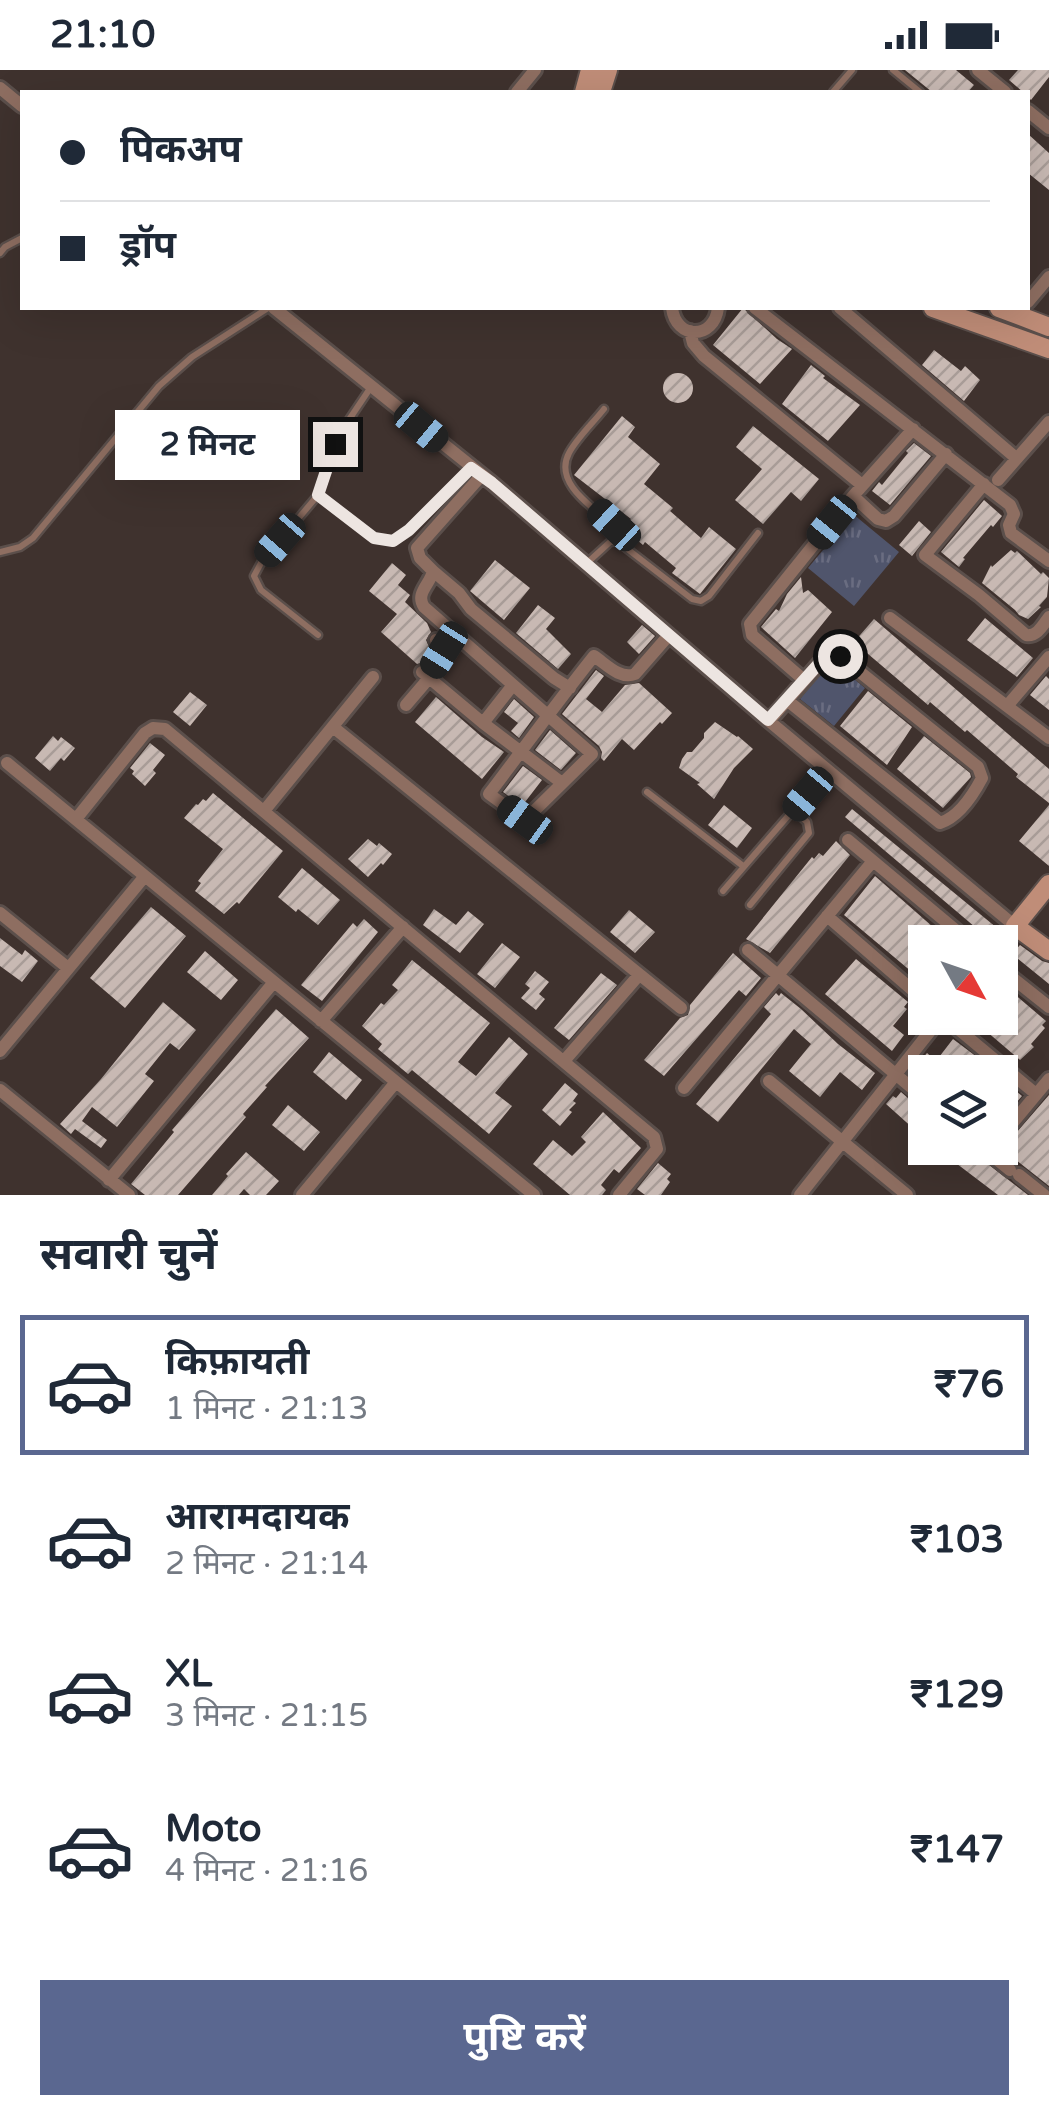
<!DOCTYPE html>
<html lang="hi">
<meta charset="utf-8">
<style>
body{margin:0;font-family:"Varela Round","Noto Sans Devanagari",sans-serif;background:#f2f2f3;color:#1f2937;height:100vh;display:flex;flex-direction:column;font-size:38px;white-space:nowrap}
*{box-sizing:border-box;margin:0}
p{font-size:32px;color:#747a83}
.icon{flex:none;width:55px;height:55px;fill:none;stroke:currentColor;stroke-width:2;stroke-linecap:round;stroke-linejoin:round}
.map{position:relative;height:1125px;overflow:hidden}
.sheet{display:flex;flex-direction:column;background:#fff;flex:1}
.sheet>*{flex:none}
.top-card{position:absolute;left:20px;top:20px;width:1010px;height:220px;border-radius:0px;box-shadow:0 10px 40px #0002;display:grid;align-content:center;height:220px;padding:0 40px;background:#fff}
.needle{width:65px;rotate:130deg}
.tools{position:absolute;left:908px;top:855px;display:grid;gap:20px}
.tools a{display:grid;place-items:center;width:110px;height:110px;border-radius:0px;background:#fff;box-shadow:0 10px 40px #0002;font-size:50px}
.end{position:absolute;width:45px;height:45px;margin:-22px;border:12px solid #ede5e1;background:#111;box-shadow:0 0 0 5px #111}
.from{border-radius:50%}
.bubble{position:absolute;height:70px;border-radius:0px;background:#fff;box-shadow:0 10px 40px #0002;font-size:32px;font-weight:700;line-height:70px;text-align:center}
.car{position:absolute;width:30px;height:60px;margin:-30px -15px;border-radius:12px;box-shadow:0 0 8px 2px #0007;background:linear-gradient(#222 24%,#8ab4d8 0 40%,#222 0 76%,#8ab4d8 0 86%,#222 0)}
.top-card b{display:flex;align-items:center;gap:35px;height:95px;font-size:38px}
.top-card b+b{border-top:2px solid #e0e1e3}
.top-card i{width:25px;height:25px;background:#1f2937}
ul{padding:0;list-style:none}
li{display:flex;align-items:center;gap:30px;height:140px;margin:0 20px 15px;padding:0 20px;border:5px solid transparent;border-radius:0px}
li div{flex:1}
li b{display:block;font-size:38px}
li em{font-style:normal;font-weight:700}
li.on{border-color:#5a6790}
li>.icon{width:90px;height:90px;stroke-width:1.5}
h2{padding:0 40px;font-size:45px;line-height:120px}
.button{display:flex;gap:20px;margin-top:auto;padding:20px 40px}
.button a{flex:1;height:115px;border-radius:0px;background:#5a6790;color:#fff;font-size:40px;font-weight:700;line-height:115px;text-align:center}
.status{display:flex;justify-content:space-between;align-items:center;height:70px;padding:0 50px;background:#fff;direction:ltr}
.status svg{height:28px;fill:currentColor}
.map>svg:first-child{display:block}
</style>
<div class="status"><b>21:10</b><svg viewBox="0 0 49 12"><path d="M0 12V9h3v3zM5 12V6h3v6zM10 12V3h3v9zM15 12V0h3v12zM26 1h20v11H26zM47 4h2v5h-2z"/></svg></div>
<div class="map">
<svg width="1049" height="1125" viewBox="0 0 1049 1125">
<defs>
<pattern id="grass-tufts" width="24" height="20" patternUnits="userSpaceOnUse" patternTransform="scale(2.5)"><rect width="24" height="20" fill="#50556c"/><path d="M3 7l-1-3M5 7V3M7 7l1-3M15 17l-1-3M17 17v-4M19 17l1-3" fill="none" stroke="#6a6d81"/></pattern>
<pattern id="building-hatch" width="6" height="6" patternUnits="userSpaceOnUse" patternTransform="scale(2.5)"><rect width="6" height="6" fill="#c8b9b3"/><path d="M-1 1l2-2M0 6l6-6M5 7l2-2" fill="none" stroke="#a89c97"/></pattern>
</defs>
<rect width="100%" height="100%" fill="#3f322e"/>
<path fill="url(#grass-tufts)" d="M853 444 899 482 854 536 808 498Z
M831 590 865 618 834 656 800 629Z"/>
<path fill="url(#building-hatch)" d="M905 0H956L974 15 968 22H932Z
M1018 0H1049V7L1031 30 1028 27V22H1023L1009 10Z
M1028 64 1049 83V120L1028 103Z
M743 238 777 269 792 279 760 314 713 275Z
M934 280 961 301 965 296 980 310 964 331 922 295Z
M811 295 825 306 823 308 860 335 828 371 782 334Z
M663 318a15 15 0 1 1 30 0a15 15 0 1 1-30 0Z
M622 346 635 357 628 367 660 394 644 414 673 438 670 441 701 468 709 457 736 479 700 524 672 503 676 498 645 472 643 475 630 464 627 468 624 465V457L631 449 574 405Z
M753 356 819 409 801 431 791 422 763 454 735 430 762 399 736 377Z
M914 373 931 386 890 435 872 421 879 412 882 415 908 383 906 381Z
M984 430 1002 446 993 457 991 455 963 488 965 489 959 497 941 482Z
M919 451 931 462 912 486 899 475Z
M1011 480 1015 483 1017 481 1041 504 1043 502 1049 508 1047 527 1039 536 1041 537 1028 549 1019 545 1015 540 982 513 991 495 992 497Z
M495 490 530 518 504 550 470 521Z
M392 493 406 505 398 515 410 525 405 532 427 553 431 562 426 570 431 581 425 592 417 594 381 562 397 544 369 521Z
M801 507 803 523 808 520 832 542 795 588 761 557 776 539 779 541 787 524Z
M538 535 555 548 546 559 571 584 558 599 516 563Z
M985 548 1033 588 1017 607 967 570Z
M874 549 1049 699V733L1016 707 1018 704 967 660 965 662 930 632 928 635 854 572Z
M642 555 655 566 639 584 627 572Z
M596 600 604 606 586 629 602 642 625 615 639 613 672 643 662 654 660 652 634 680 622 669 604 691 601 688 602 682 599 676 562 644Z
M1046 606 1049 609V640L1030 625Z
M868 621 912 657 887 695 840 656Z
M190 622 207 635 190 656 173 642Z
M436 627 482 667 504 682 482 709 415 652Z
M514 629 534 647 519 668 511 661 518 653 504 642Z
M715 652 737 667 738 666 753 679 734 698 714 729 697 714 700 713 679 698 682 689 687 682H692L704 668V663Z
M550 660 576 683 561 700 535 680Z
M53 666 58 671 61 667 75 678 64 691 61 688 50 701 35 688Z
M924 666 970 703 971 707 943 738 897 699Z
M150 673 165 685 153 700 156 703 145 716 132 704 134 701 130 698Z
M523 696 542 710 522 736 503 722Z
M213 723 283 781 239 834 237 832 224 844 195 821 201 813 198 811 223 779 184 748 196 734 198 735 203 729 206 731Z
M724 735 752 758 737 778 708 755Z
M1049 735V796L1019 771Z
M852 739 997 858 988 868 845 747Z
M368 769 377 776 379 773 392 784 383 795 381 793 368 807 348 789Z
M836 771 850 785 770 883 746 869 812 787 814 789 819 783 823 786Z
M302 798 340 830 318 855 298 839 296 842 278 827Z
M875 806 950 872H925V913L844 845Z
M151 837 186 866 125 938 90 908Z
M434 839 456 855 468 841 484 854 460 883 423 855Z
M629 840 655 862 635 883 610 862Z
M364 849 378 862 322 931 301 915 353 853 357 857Z
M0 868 22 885 25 880 38 891 22 912 0 896Z
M502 873 520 887 495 918 477 904Z
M1020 875 1042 891 1049 893V914L1012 884Z
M205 881 238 910 221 930 187 902Z
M733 883 761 908 746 926 739 920 664 1006 644 990 680 948 688 945 690 935Z
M856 889 908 932 904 937 907 939 893 956 904 965 892 981 825 924Z
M412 890 490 953 458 992 476 1006 509 967 528 984 495 1023 512 1036 489 1064 412 1000 408 1004 378 979 382 974 362 956 381 933 384 935 398 920 392 915Z
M535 901 549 912 539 924 545 929 536 940 521 928 530 918 525 914Z
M601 903 617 915 569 970 554 958Z
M1000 912 1046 951 1042 955 1045 958 1031 974 1034 977 1020 990 979 955 985 948H1000Z
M776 923 779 926 781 923 801 939 838 974 875 1003 862 1020 840 1002 820 1027 789 1001 811 974 794 959 718 1052 696 1034 771 944 764 937Z
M163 932 196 960 179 980 170 973 145 1004 154 1011 117 1057 92 1037 82 1051 107 1070 101 1078 75 1059 71 1064 60 1054 101 1009Z
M276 939 309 968 265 1016 267 1017 243 1044 246 1047 178 1125H145L131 1114 174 1062 172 1060Z
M953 969 973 984 994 1002H915L922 995 919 993 927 983 936 991Z
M329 982 362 1010 346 1030 313 1002Z
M1000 1008 1022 1026 1000 1052Z
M565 1013 578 1024 573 1031 576 1033 569 1040 572 1042 560 1056 542 1040Z
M901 1022 925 1043V1069L886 1034 893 1026 896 1028Z
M1049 1025V1116L1002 1079Z
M288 1035 320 1062 304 1081 272 1055Z
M603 1042 641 1078 619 1103 614 1099 601 1115 606 1120 602 1125H570L533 1094 553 1070 572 1086 586 1072 581 1067Z
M936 1078H967L1028 1125H998Z
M246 1082 279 1111 266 1125H250L244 1119 239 1125H212L228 1106 226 1104Z
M658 1093 671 1104 667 1109 670 1112 661 1125H645L637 1119Z"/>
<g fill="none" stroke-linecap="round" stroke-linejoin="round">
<g stroke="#5b4f4b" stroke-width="11">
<path id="lane" d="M893 0 920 22
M833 22 852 0
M0 183 5 177 22 168
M604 339C593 353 577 368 569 383 552 415 598 440 617 459V471
M318 425 340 363 371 317
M0 482 20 477 33 468 159 316 192 287 268 238
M587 493 610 472 617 471 692 529 701 531 709 526 758 463
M318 565 261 520 254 506 261 493 318 425 374 468 393 471 409 461 470 398
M647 722 743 796
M723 821 827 701
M750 835 809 763 807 752 794 740"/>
</g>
<g stroke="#5b4f4b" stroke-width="18">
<path id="street" d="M978 0 1005 22
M0 18 22 36
M517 22 535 0
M1028 41 1049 58
M1028 232 1049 207
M274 238 492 413 769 651 1015 856 1000 874
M672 238C676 270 714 270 718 238
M755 238 1010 435 1014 444 1009 455 1011 463 1049 491
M840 238 1016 388
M690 261 693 273 704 286 862 415
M481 406 417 478 420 488 433 501C430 515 415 523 424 537L592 684 525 750 489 724C524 678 558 631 594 586 606 594 620 610 635 604L669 565
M998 410 1049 352
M984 414 925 485 979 525 1026 565C1037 567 1043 555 1049 547
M853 426 878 449 886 451 894 446 946 384
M433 501 459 523 471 539 554 608 570 618
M890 548 1049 668
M422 602 483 653 562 713
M804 610 752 565 750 554 853 426 913 359
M406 635 424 614 443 580 436 570
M1007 636 1049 587
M769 651 823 589 831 585 840 586 978 697 982 708C973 725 959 747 940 753L788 631
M483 653 513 615
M333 657 681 938
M7 693 534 1125
M264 741 373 607
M76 749 145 663 153 658 165 659 654 1067 657 1079 619 1125
M848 770 970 872
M0 843 68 898
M827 846 925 931
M748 880 925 1029
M1000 898 1049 937
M321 951 403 857
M952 954 1036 1024
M0 981 145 806
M564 991 639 905
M769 1011 907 1125
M684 1018 873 791
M0 1020 129 1125
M1000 1068 1049 1009
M983 1078 1010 1100
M1019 1105 1044 1125
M109 1110 274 912
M302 1125 396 1012
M800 1125 935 955"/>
</g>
<g stroke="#5b4f4b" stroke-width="22">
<path id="secondary" d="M584 22 590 0
M601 22 608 0
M933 238 1049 279
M999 238 1049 257
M1049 814 1015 856 1049 881"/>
</g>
<use href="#lane" stroke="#8e6e61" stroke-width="6"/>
<use href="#street" stroke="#8e6e61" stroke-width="12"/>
<use href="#secondary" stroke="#c08d78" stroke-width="18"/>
</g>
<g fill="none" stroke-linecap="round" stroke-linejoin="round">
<path stroke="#ede5e1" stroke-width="12" d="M335 374 318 425 374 468 393 471 409 460 471 398 492 413 768 650 823 589 832 584 840 586"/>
</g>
</svg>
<div class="tools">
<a><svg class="needle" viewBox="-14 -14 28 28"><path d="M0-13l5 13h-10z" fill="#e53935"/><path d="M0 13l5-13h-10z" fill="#747a83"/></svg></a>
<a><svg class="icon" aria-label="layers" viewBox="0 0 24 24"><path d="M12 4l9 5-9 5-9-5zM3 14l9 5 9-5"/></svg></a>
</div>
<i class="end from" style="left:840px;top:586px"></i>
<i class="end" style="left:335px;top:374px"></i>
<div class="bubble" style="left:115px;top:340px;width:185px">2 मिनट</div>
<i class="car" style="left:421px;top:357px;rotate:130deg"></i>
<i class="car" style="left:832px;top:452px;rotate:219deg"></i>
<i class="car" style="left:614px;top:455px;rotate:313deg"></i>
<i class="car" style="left:280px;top:470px;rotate:221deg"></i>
<i class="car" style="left:444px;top:580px;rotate:212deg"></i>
<i class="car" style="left:808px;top:724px;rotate:220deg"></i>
<i class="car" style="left:525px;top:750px;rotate:306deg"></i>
<div class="top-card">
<b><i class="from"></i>पिकअप</b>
<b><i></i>ड्रॉप</b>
</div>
</div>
<section class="sheet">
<h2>सवारी चुनें</h2>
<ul>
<li class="on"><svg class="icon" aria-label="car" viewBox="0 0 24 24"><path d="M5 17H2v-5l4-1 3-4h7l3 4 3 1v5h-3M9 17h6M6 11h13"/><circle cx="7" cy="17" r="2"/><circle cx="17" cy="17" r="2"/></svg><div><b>किफ़ायती</b><p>1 मिनट · 21:13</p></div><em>₹76</em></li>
<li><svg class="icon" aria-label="car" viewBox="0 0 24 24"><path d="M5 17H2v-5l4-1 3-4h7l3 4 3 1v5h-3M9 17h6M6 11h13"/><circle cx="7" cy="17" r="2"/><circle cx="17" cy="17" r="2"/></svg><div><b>आरामदायक</b><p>2 मिनट · 21:14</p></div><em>₹103</em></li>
<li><svg class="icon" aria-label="car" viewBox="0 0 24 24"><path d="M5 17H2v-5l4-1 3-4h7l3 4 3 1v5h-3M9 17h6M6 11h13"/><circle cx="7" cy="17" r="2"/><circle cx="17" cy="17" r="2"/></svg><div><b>XL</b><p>3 मिनट · 21:15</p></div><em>₹129</em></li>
<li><svg class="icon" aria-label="car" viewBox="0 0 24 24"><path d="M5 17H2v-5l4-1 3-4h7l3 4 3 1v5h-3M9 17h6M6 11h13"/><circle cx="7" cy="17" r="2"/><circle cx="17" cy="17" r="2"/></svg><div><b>Moto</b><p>4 मिनट · 21:16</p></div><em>₹147</em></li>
</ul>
<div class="button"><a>पुष्टि करें</a></div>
</section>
